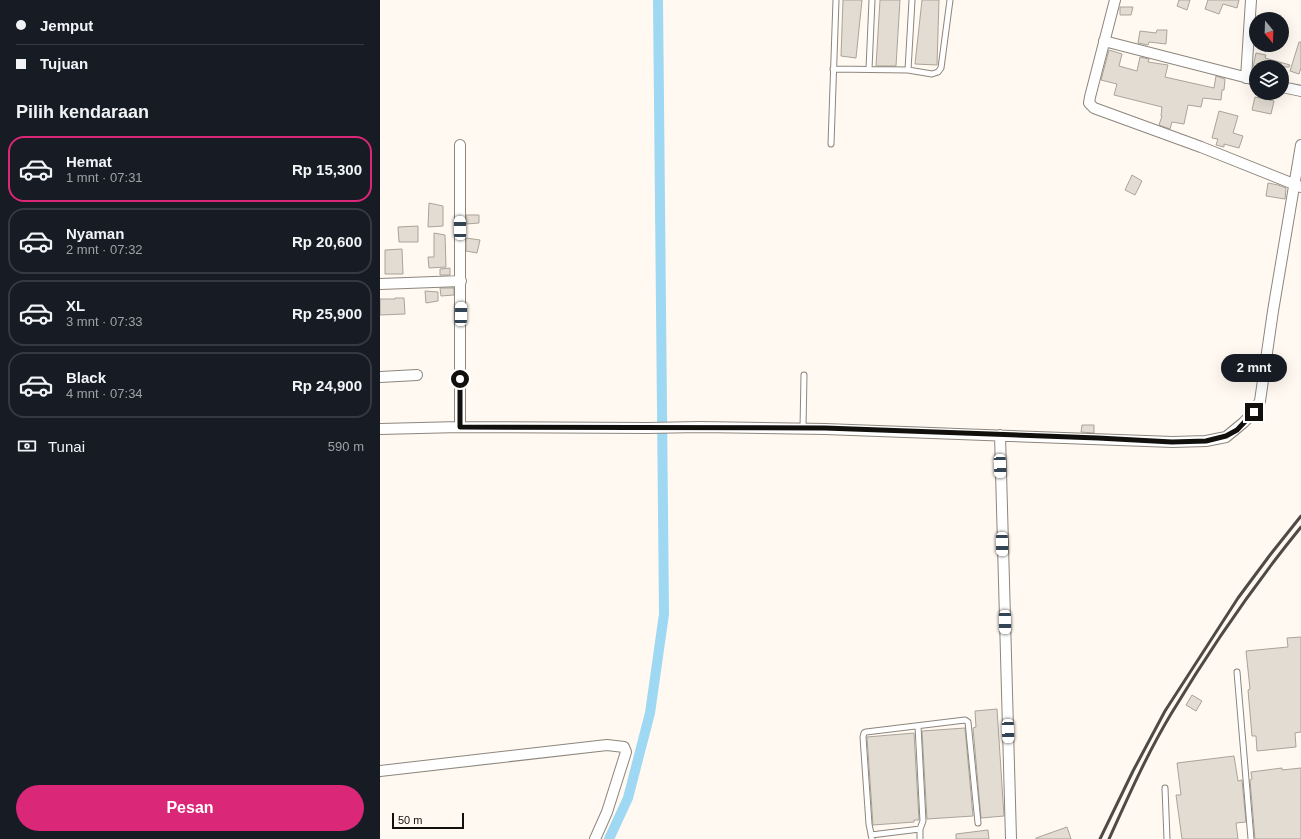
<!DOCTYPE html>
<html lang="id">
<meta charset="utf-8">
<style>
body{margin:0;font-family:Helvetica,sans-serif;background:#20242c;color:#f1f3f6;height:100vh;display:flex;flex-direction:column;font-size:15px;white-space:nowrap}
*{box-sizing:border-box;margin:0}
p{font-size:13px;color:#9ea1a6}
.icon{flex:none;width:22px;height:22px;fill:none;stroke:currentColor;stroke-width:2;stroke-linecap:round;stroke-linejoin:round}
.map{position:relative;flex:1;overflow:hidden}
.panel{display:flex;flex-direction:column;background:#171b24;width:380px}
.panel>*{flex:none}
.banner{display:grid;align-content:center;height:88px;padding:0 16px;background:#171b24}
.needle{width:26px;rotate:161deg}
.fabs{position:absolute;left:869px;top:12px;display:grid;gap:8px}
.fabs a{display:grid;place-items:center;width:40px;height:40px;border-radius:50%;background:#171b24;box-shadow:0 4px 16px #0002;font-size:20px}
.scale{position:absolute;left:12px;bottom:10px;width:72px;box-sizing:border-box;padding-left:4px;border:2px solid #12100d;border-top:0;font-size:11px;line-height:14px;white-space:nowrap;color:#12100d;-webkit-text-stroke:3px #fff9f1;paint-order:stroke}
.end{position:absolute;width:18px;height:18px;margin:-9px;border:5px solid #12100d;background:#fff;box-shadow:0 0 0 2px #fff}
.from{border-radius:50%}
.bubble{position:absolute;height:28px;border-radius:14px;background:#171b24;box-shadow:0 4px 16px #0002;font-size:13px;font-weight:700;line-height:28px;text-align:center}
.car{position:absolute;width:12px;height:24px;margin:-12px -6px;border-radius:5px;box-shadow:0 0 3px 1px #0007;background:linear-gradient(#fff 24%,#345 0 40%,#fff 0 76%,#345 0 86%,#fff 0)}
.banner b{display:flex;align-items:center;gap:14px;height:38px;font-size:15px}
.banner b+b{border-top:1px solid #363941}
.banner i{width:10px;height:10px;background:#f1f3f6}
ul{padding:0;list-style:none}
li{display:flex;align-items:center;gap:12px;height:66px;margin:0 8px 6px;padding:0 8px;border:2px solid #363941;border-radius:16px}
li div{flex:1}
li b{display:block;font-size:15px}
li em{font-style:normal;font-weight:700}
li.active{border-color:#db2777}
li>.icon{width:36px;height:36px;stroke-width:1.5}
h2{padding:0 16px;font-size:18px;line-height:48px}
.pay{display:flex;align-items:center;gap:10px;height:44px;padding:0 16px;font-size:15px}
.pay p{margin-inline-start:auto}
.primary-button{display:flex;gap:8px;margin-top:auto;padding:8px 16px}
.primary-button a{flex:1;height:46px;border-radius:24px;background:#db2777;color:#fff;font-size:16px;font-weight:700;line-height:46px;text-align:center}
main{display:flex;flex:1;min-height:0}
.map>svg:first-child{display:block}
</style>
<main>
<section class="panel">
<div class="banner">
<b><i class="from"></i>Jemput</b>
<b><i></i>Tujuan</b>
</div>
<h2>Pilih kendaraan</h2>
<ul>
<li class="active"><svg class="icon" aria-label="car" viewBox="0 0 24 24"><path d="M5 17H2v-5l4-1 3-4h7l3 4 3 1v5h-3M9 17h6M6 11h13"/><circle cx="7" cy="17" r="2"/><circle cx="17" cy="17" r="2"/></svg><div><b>Hemat</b><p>1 mnt · 07:31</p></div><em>Rp 15,300</em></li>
<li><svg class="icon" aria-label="car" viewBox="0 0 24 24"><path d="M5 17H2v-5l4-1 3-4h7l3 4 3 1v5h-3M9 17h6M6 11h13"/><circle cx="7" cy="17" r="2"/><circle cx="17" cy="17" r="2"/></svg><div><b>Nyaman</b><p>2 mnt · 07:32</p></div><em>Rp 20,600</em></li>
<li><svg class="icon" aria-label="car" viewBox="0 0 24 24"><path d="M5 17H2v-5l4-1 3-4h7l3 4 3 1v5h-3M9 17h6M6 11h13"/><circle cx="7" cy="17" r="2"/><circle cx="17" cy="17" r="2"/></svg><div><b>XL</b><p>3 mnt · 07:33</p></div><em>Rp 25,900</em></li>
<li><svg class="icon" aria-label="car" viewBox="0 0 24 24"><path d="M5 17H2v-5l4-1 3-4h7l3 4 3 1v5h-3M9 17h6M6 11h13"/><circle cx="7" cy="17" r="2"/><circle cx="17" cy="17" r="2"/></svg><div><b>Black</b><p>4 mnt · 07:34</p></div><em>Rp 24,900</em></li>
</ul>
<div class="pay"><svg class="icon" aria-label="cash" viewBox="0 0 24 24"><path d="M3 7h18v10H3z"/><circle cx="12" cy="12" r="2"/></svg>Tunai<p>590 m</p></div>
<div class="primary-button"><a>Pesan</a></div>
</section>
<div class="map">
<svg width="921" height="839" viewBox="0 0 921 839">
<rect width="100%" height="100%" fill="#fff9f1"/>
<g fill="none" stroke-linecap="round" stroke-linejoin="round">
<path stroke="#9ed8f3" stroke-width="10" d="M229 839 248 798 270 713 284 614 278 0"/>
</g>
<path fill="#e3dcd2" stroke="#aaa39a" d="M463 0H482L476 58 461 56Z
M500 0H520L516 66H496Z
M542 0H559L557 65 535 64Z
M799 0H810L807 10 797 6Z
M828 0H859L857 8 843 4 839 14 825 9Z
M740 7H753L751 15H740Z
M777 30H787L786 44 769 42 768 45 758 43 760 31 776 33Z
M919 42H921V68L919 74 910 71Z
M729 50 742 54 739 66 757 71 760 57 769 59 768 62 788 65 785 77 834 88 836 76 845 79 844 90H842L841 100 823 98 821 107 808 105 804 124 792 122 790 129 779 125 782 116H781L782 107 734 95 737 84 721 80Z
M876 53 886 55 885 58 910 65 909 67H873Z
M875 97 894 101 891 114 872 110Z
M839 111 858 116 853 133 863 136 859 148 844 144V147L836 145 838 139 832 138Z
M752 175 762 181 755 195 745 190Z
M888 183 898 185 906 188 905 199 886 196Z
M49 203 63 206V226L48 227Z
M86 215H99V223L86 224Z
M38 226V242H19L18 227Z
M54 233 65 235 66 267 49 268 48 257H54Z
M86 238 100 240 97 253 86 251Z
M22 249 23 274H5V250Z
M70 268V275H60V269Z
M60 288H74V295L61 296Z
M45 291 58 292V301L46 303Z
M15 298H24L25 314 0 315V299H15Z
M702 425H714V433L701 432Z
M921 637V732L915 733 916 747 877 751 876 736H872L868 690 870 689 866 651 908 647 907 638Z
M812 695 822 701 816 711 806 705Z
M617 709 624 816 601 818 593 728 596 727 595 711Z
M585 728 593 816 547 819 542 731Z
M534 733 539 820H534V822L493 825 487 737Z
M854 756 858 781 862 780 866 822 856 823 858 839H802L796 795H801L797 763Z
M902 768V770L921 768V839H875L870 780 872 779 871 772Z
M687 827 691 839H656V838Z
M608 830 609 839H576V834Z"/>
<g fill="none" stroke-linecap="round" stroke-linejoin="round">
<g stroke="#8c867d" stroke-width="7">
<path id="service" d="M453 69 528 70 552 74 558 72 561 68 570 0
M489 69 492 0
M528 70 532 0
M451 144 456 0
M423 428 424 375
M857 672 871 839
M538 726 543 821 540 829
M785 788 787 839
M491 835 540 829V839
M492 839 489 824 483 737 484 733 486 732 585 720 588 722 598 823"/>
</g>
<g stroke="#8c867d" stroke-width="12">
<path id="minor" d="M735 0 710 97 709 103 714 108 821 147 921 187
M724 41 876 80
M866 78 871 0
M902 87 921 91
M80 145V427
M0 284 81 281
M0 377 37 375
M0 429 80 427 267 428 320 427 445 429 793 442 826 441 846 437 863 423 874 412 880 401 893 311 921 145
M620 435 631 839
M0 771 227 745 244 747 246 752 227 812 215 839"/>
</g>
<use href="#service" stroke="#fff" stroke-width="5"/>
<use href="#minor" stroke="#fff" stroke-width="10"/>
<path stroke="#4e4b47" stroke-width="3" d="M720 839 753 771 785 711 858 598 890 555 921 516
M729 839C748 797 767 754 791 714 830 649 873 586 921 527"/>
</g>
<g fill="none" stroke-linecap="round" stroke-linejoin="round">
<path stroke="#12100d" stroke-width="5" d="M80 379V427L445 428 718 438 792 442 826 441 846 436 857 430 874 412"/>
</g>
</svg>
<div class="fabs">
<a><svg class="needle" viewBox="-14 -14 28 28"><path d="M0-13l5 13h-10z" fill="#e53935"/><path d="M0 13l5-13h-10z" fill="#9ea1a6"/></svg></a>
<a><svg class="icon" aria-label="layers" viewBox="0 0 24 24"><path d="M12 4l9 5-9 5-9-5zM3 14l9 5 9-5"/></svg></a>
</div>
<div class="scale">50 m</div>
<i class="end from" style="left:80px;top:379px"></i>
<i class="end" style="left:874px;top:412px"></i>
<div class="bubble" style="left:841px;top:354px;width:66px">2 mnt</div>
<i class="car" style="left:80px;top:228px;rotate:359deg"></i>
<i class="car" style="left:81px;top:314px;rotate:1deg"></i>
<i class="car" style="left:620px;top:466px;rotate:178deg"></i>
<i class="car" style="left:622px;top:544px;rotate:179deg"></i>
<i class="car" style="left:625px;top:622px;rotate:179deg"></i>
<i class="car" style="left:628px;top:731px;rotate:178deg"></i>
</div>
</main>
